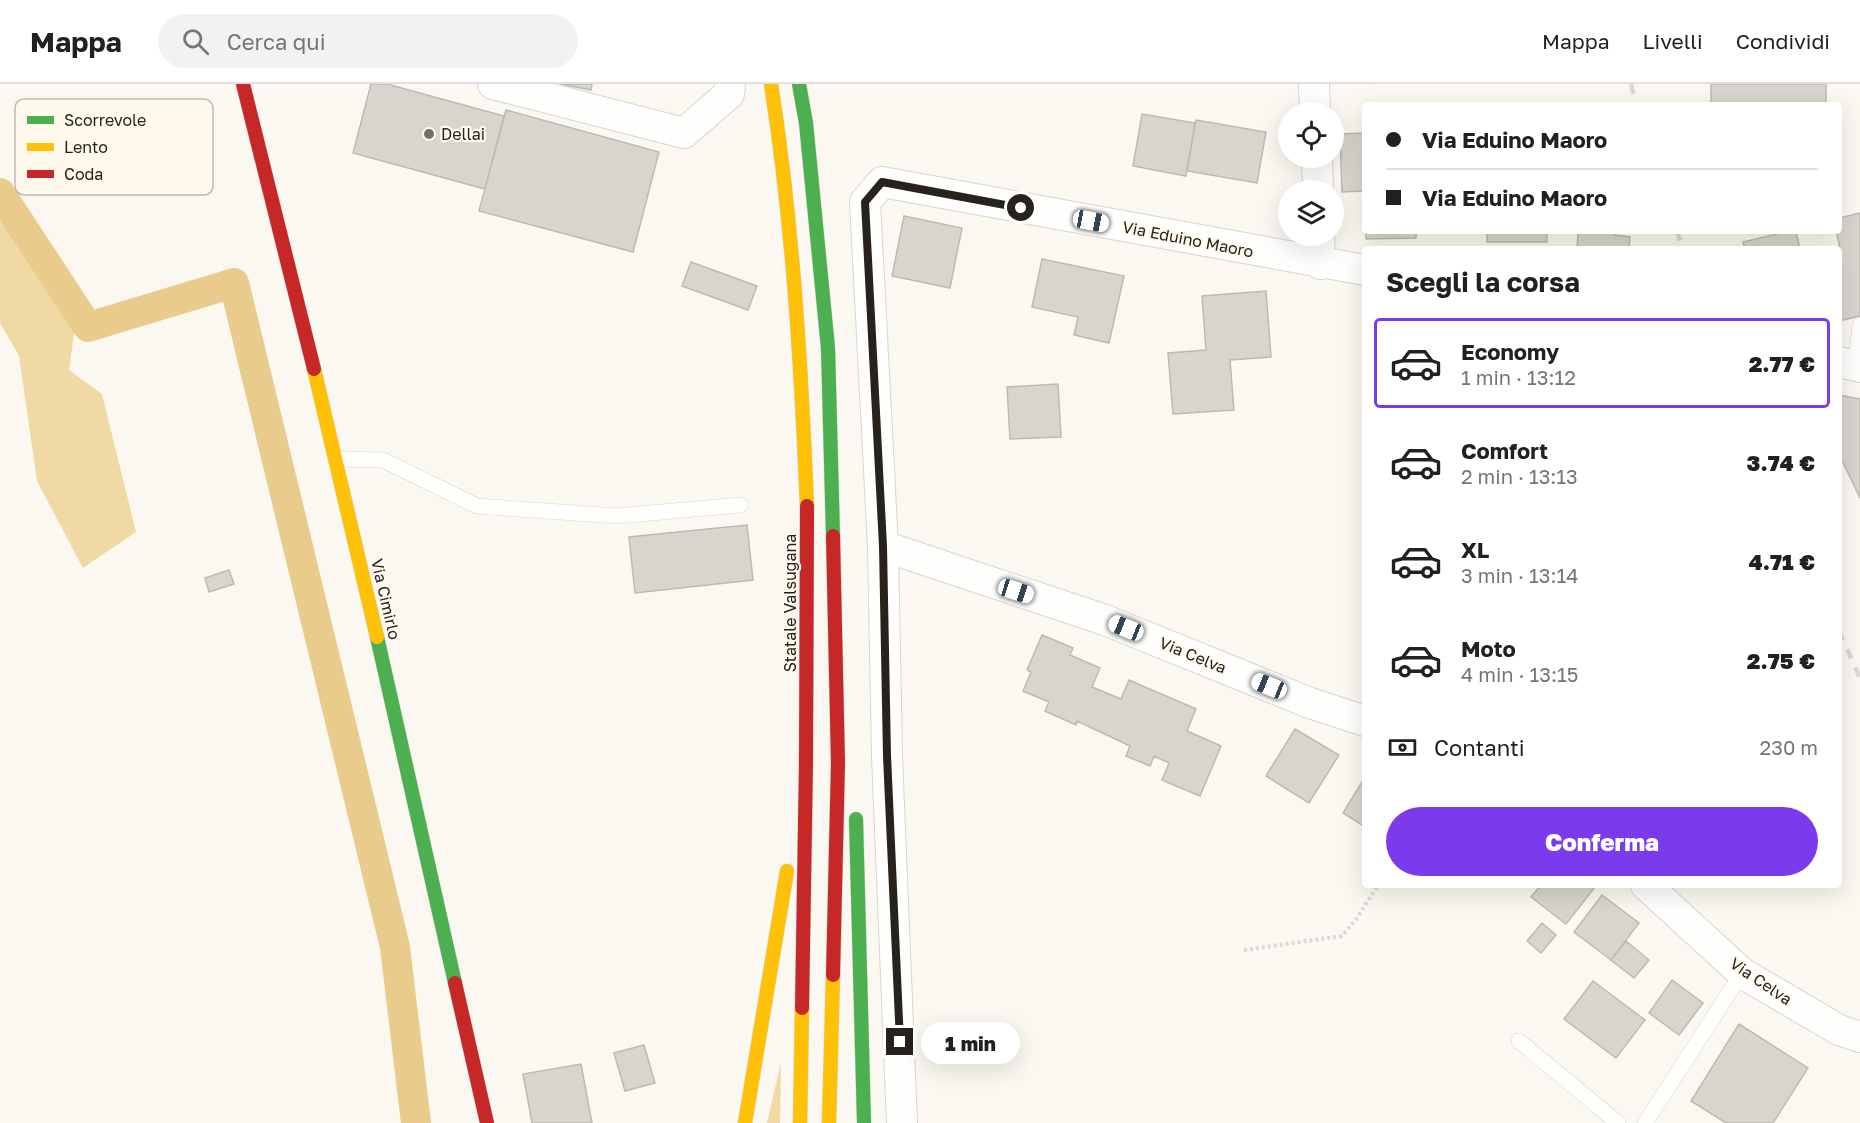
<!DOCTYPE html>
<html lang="it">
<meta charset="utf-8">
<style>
body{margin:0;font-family:"Golos Text",sans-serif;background:#f2f2f2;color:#202124;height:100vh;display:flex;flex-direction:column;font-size:22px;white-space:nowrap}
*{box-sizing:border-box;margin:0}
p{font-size:20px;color:#757577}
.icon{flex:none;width:33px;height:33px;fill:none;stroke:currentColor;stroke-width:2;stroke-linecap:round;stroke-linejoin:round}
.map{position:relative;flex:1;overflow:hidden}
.drawer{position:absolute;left:1362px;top:162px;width:480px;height:642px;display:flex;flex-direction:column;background:#fff;border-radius:6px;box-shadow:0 6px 24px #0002}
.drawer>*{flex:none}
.banner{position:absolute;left:1362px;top:18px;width:480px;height:132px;border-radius:6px;box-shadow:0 6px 24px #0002;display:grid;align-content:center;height:132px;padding:0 24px;background:#fff}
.fabs{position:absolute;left:1278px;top:18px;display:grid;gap:12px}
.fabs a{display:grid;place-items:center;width:66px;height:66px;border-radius:50%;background:#fff;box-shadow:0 6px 24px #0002;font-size:30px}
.end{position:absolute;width:27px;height:27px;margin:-14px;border:8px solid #27231c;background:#fff;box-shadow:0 0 0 3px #fff}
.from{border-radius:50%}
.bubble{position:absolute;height:42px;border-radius:21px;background:#fff;box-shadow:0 6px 24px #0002;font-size:20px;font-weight:800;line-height:42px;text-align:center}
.car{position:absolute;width:18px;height:36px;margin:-18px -9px;border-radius:8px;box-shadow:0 0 4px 2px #0007;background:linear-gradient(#fff 24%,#345 0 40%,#fff 0 76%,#345 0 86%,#fff 0)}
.banner b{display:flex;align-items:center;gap:21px;height:57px;font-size:22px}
.banner b+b{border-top:2px solid #e0e0e0}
.banner i{width:15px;height:15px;background:#202124}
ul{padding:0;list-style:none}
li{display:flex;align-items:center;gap:18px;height:90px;margin:0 12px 9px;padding:0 12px;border:3px solid transparent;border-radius:6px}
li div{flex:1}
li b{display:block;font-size:22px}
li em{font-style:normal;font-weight:800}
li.on{border-color:#7c3aed}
li>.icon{width:54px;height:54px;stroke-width:1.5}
h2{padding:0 24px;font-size:27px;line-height:72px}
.pay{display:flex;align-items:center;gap:15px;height:66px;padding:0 24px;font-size:22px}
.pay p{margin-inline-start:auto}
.primary-button{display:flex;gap:12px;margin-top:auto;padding:12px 24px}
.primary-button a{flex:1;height:69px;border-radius:36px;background:#7c3aed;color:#fff;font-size:24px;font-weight:800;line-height:69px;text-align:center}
header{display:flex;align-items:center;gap:36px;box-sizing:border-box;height:84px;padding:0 30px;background:#fff;border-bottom:2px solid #e0e0e0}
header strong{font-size:28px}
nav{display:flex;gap:33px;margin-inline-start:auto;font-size:21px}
.search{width:420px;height:54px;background:#f2f2f2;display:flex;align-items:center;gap:15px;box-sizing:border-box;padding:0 21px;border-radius:33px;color:#757577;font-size:22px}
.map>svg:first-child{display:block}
</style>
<header>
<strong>Mappa</strong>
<div class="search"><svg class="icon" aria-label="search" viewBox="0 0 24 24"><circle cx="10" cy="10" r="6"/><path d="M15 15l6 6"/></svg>Cerca qui</div>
<nav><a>Mappa</a><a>Livelli</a><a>Condividi</a></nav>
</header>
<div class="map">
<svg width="1860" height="1039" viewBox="0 0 1860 1039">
<rect width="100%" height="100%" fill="#fbf8f1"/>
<path fill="#f0d9a4" d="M0 109 77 228 69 286 102 310 136 448 83 484 37 397 19 272 0 239Z
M781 978 780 1039H767Z"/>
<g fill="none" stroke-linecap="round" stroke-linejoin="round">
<path stroke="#e9cc8b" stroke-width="30" d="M0 109 88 243 234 199 395 863 416 1039"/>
</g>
<path fill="#d8d5ce" stroke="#bdbab4" stroke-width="1.5" d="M371 0H387L504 32 485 105 353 69Z
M560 0H592L591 6Z
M1711 0H1826V21H1711Z
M506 26 659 68 633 168 479 127Z
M1142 30 1195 39 1186 92 1133 82Z
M1196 36 1266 48 1257 99 1187 87Z
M1365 49V129L1364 107 1342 108 1340 50Z
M1860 129V232L1839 237V170L1841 169 1836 147H1839V134Z
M904 132 962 144 950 204 892 192Z
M1366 147H1416V154L1366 155Z
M1487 147H1547V158H1487Z
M1578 147H1616L1615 151 1630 153 1629 165H1577Z
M1789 147H1796L1800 165H1745L1743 158Z
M1042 175 1124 192 1109 259 1074 251 1078 233 1032 223Z
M691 178 757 202 748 226 682 202Z
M1266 207 1271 273 1230 276 1234 326 1173 330 1168 269 1206 266 1202 212Z
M1058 300 1061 353 1010 355 1007 303Z
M1839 311 1860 315V414L1839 370Z
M747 441 753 496 635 509 629 453Z
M229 486 234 500 209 508 205 494Z
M1042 551 1073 564 1070 571 1100 584 1092 603 1121 615 1129 596 1196 625 1187 647 1221 662 1200 712 1162 696 1169 679 1154 672 1150 682 1126 672 1130 662 1077 637 1076 641 1045 627 1049 618 1023 607 1031 588 1027 586Z
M1295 645 1339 671 1309 719 1266 692Z
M1365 693V743L1343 729Z
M1541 801H1591L1595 803 1566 840 1531 813Z
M1602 811 1639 839 1611 876 1574 848Z
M1542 839 1556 851 1541 869 1527 857Z
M1626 857 1649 876 1634 894 1611 876Z
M1672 896 1703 919 1679 951 1649 929Z
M1593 897 1645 936 1616 974 1564 935Z
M1739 940 1808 984 1773 1039H1726L1691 1017Z
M644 961 655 999 625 1007 614 969Z
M581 980 592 1039H532L523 990Z"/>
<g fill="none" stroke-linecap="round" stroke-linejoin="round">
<g stroke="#d8d5ce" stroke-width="16">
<path id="lane" d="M1856 282 1860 241
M337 375 383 376 477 422 617 432 740 421
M1519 957 1618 1039
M1645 1039 1742 889"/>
</g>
<g stroke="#d8d5ce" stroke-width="32">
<path id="street" d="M493 0 684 49 729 10 730 0
M1314 0 1315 28
M1317 74 1318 106
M1319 152 1320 180
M1839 278 1860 283
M883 462 1105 536 1310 619 1365 637
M1646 801 1742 889 1839 946 1860 953
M902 1039 887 672 883 462 865 118 882 98 1365 186"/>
</g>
<g stroke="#d8d5ce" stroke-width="15">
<path id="fast" d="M799 0 806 39 828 264 833 452
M377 553 455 899
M856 735 864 1039"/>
</g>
<g stroke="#d8d5ce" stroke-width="15">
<path id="slow" d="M771 0C793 140 801 281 807 422
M314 285 377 553
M745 1039 787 787
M800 1039 802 924
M829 1039 833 891"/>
</g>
<g stroke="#d8d5ce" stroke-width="15">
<path id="jam" d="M243 0 314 285
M833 891 838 679 833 452
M455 899 487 1039
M802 924 806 679 807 422"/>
</g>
<path stroke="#dbd9d8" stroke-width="4" stroke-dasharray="3 3" stroke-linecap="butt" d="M1244 866 1342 852 1357 834 1378 801"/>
<use href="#lane" stroke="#fefefd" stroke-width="15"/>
<use href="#street" stroke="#fefefd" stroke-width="30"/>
<use href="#fast" stroke="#4caf50" stroke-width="14"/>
<use href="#slow" stroke="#ffc107" stroke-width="14"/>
<use href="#jam" stroke="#c62828" stroke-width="14"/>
<path stroke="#dad9d7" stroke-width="4.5" stroke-dasharray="10 10" stroke-linecap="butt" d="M1631 0 1636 21
M1677 147 1683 165
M1839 547 1860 594"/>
</g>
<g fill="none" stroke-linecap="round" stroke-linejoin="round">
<path stroke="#27231c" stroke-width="8" d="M900 958 887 672 883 462 865 118 882 98 1021 124"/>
</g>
<circle fill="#716e67" stroke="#fff9ed" stroke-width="2" cx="429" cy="50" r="6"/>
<g text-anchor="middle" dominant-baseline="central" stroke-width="4.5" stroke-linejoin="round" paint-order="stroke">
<g font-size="16" fill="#27231c" stroke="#fff9ed" text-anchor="start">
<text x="441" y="50">Dellai</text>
</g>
<g font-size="16" fill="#27231c" stroke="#fff9ed">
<text transform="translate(1188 155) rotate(11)">Via Eduino Maoro</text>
<text transform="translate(386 515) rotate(77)">Via Cimirlo</text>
<text transform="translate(790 519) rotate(-90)">Statale Valsugana</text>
<text transform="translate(1193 571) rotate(22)">Via Celva</text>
<text transform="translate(1761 897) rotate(34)">Via Celva</text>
</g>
</g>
<rect x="15" y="15" width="198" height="96" rx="9" fill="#fff9ed" stroke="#beb9ae" stroke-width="1.5"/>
<rect x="27" y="32" width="27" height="8" fill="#4caf50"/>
<rect x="27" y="59" width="27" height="8" fill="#ffc107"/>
<rect x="27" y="86" width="27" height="8" fill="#c62828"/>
<g font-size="16" fill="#27231c">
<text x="64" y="42">Scorrevole</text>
<text x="64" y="69">Lento</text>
<text x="64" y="96">Coda</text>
</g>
</svg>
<div class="fabs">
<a><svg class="icon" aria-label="locate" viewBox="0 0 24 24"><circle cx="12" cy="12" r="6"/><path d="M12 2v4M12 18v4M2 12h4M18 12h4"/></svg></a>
<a><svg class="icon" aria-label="layers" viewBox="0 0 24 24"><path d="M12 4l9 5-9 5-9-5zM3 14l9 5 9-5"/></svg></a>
</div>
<i class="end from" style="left:1021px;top:124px"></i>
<i class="end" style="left:900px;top:958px"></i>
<div class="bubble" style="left:921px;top:938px;width:99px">1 min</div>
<i class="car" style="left:1091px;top:137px;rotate:101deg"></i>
<i class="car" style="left:1016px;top:507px;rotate:108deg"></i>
<i class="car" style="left:1126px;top:544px;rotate:292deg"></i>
<i class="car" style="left:1269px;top:602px;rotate:292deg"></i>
<div class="banner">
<b><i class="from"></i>Via Eduino Maoro</b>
<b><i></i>Via Eduino Maoro</b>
</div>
<section class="drawer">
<h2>Scegli la corsa</h2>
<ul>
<li class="on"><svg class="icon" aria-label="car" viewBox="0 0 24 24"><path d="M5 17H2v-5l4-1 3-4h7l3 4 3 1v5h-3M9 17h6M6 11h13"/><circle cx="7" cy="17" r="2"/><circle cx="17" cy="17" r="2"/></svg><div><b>Economy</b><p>1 min · 13:12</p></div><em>2.77 €</em></li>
<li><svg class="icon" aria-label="car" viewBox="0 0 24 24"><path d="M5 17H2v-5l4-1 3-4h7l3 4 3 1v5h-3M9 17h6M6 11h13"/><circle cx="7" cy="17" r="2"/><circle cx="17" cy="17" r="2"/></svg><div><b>Comfort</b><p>2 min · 13:13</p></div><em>3.74 €</em></li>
<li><svg class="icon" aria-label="car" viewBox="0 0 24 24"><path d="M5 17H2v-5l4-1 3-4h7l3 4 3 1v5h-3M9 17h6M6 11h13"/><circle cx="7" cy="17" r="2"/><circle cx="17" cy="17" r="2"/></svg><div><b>XL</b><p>3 min · 13:14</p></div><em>4.71 €</em></li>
<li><svg class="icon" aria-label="car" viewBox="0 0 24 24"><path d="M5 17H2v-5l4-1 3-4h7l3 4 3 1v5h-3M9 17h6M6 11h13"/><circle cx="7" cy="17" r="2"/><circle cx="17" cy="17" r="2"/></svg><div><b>Moto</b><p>4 min · 13:15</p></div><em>2.75 €</em></li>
</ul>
<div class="pay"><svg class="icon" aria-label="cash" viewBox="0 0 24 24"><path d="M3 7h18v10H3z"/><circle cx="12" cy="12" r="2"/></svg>Contanti<p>230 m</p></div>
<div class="primary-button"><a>Conferma</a></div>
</section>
</div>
